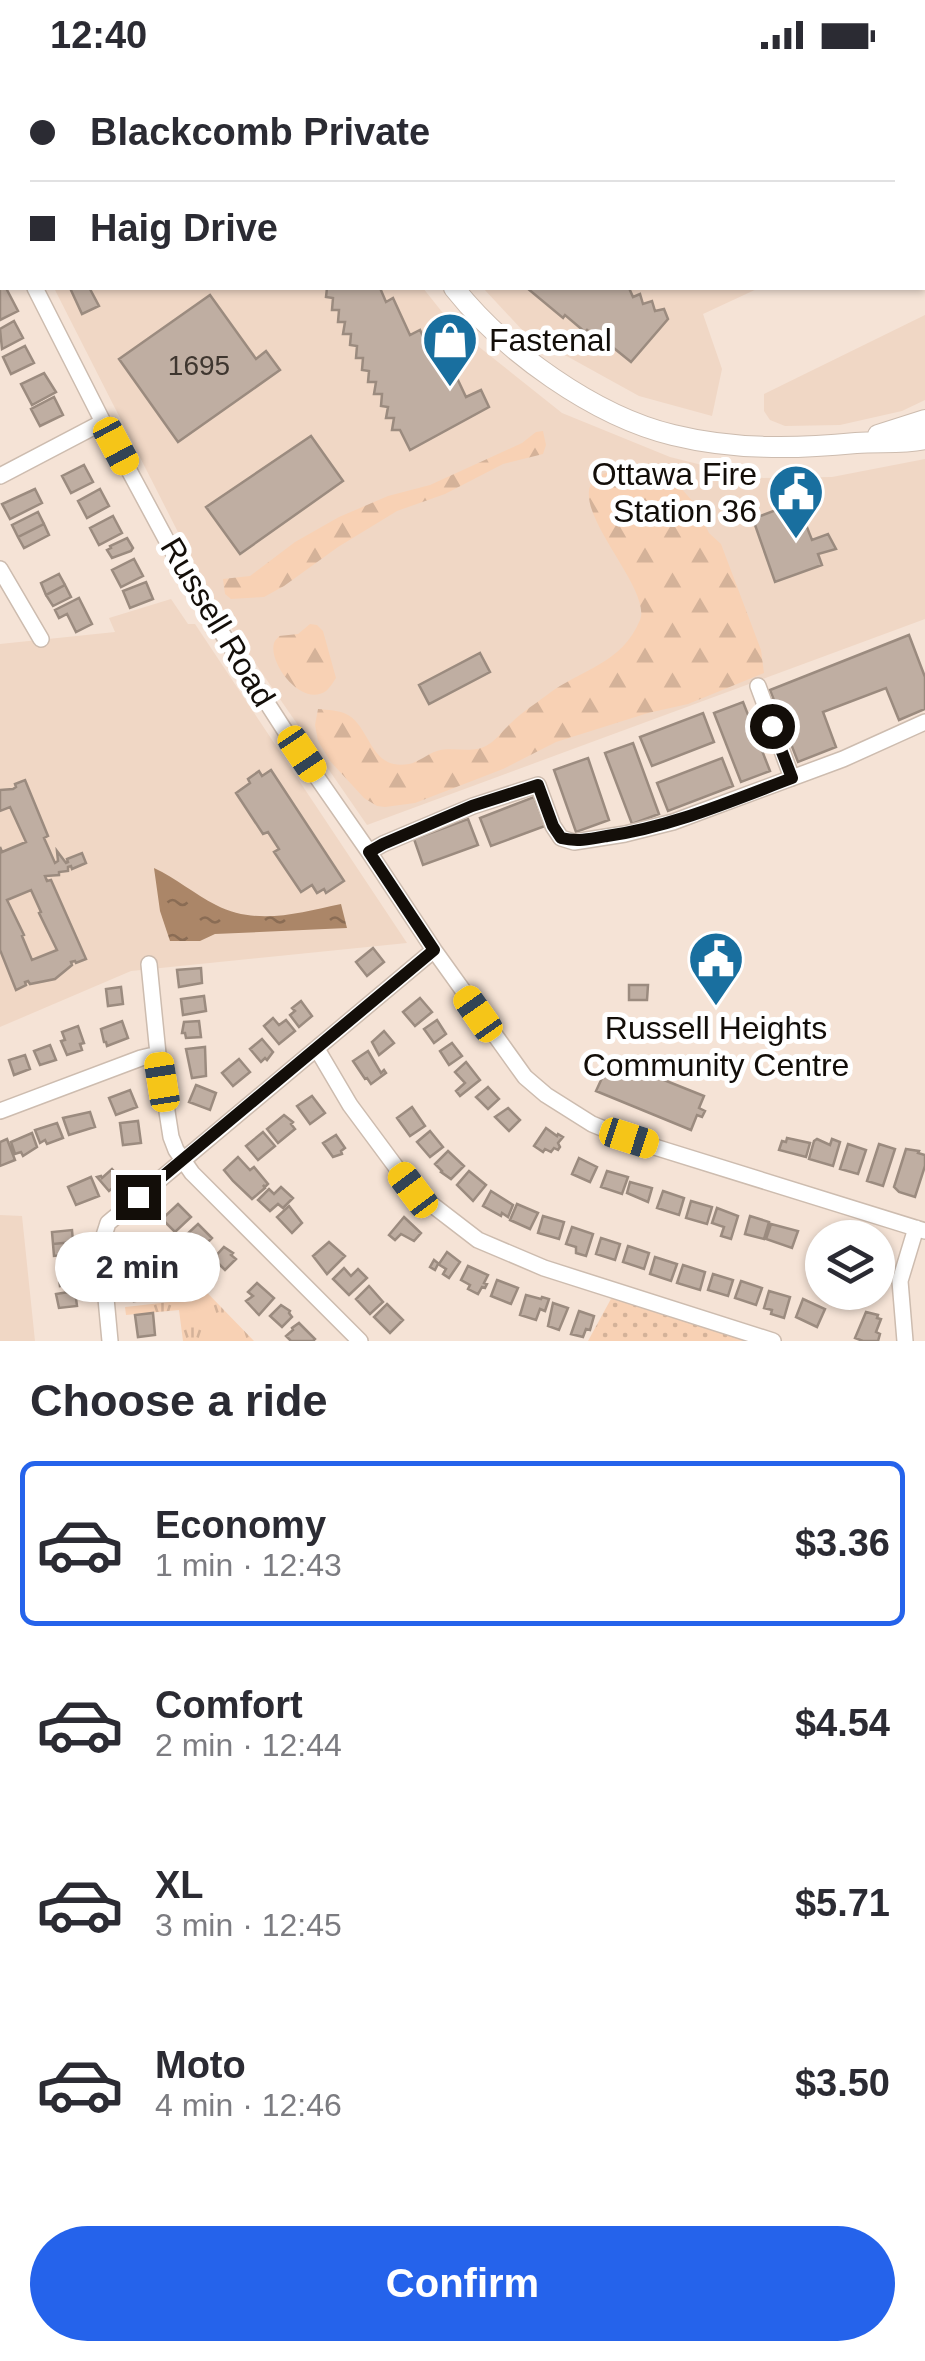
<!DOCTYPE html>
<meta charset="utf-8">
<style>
body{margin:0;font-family:Helvetica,sans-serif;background:#f7f7f7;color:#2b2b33;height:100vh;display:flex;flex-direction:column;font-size:38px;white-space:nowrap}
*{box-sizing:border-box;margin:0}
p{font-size:32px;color:#7c7c81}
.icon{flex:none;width:55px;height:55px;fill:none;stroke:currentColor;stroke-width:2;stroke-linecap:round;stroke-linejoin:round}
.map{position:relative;height:1271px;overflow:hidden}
.sheet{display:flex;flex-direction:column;background:#fff;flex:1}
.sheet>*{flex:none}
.guide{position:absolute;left:0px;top:0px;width:925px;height:220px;box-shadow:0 2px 8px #0004;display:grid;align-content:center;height:220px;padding:0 30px;background:#fff}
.fabs{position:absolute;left:805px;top:1150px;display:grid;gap:20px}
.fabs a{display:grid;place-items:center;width:90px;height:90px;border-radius:50%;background:#fff;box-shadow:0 2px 8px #0004;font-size:50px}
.end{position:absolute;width:45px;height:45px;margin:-22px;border:12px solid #130e09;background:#fff;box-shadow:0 0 0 5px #fff}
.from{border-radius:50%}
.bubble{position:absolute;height:70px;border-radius:35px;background:#fff;box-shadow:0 2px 8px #0004;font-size:32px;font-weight:800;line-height:70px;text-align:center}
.car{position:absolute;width:30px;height:60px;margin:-30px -15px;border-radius:12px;box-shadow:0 0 8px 2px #0007;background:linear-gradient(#f5c518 24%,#345 0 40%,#f5c518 0 76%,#345 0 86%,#f5c518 0)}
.guide b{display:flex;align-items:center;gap:35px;height:95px;font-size:38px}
.guide b+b{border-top:2px solid #e1e1e2}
.guide i{width:25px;height:25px;background:#2b2b33}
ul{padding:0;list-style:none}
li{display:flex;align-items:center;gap:30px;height:165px;margin:0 20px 15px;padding:0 10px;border:5px solid transparent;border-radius:15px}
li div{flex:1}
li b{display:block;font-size:38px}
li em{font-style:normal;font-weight:800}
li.active{border-color:#2563eb}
li>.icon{width:90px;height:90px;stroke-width:1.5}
h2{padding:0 30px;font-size:45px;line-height:120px}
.primary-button{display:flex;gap:20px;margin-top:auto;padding:20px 30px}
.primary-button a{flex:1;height:115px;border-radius:60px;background:#2563eb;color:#fff;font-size:40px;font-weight:800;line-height:115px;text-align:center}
.status{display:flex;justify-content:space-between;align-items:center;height:70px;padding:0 50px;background:#fff;direction:ltr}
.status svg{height:28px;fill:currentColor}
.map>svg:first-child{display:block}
</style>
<div class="status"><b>12:40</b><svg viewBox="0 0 49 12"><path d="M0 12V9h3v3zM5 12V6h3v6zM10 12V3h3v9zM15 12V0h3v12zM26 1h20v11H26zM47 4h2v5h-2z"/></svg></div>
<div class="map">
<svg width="925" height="1271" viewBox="0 0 925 1271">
<defs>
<pattern id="grass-tufts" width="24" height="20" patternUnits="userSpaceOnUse" patternTransform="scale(2.5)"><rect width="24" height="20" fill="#f8d1b4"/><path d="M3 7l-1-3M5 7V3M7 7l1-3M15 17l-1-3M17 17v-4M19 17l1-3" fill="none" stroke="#d4b299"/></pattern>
<pattern id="forest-firs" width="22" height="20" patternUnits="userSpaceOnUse" patternTransform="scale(2.5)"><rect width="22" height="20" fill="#f8d1b4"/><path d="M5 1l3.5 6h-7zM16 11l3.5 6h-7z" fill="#d4b299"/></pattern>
<pattern id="park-dots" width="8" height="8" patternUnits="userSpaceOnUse" patternTransform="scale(2.5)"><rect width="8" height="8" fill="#f8d1b4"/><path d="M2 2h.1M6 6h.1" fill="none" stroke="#d4b299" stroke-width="1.8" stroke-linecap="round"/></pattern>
<pattern id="water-ripples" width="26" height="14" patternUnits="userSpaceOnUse" patternTransform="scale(2.5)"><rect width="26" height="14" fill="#ab8668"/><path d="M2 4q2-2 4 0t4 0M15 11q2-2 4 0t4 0" fill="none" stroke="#8a6c54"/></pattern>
</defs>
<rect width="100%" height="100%" fill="#f5e3d6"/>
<path fill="#f0d7c5" d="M326 0H925V139L923 140 922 2H328Z
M54 218H423L454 257 562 343 670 387 754 408 832 407 925 389V549L367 755 215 535Z
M483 218H759L703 244 722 299 712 346 639 326 525 263Z
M925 245V330L902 341 840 355 785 356 770 350 764 341V324Z
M171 529 188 554H195L407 873 131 901 0 957V574L115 562 109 548Z
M0 1145 22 1146 35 1271H0Z"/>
<path fill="url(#grass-tufts)" d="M188 1203 254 1271H183L179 1240 126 1245 125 1237 179 1231 182 1209Z"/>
<path fill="url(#forest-firs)" d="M543 361 546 375 543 384 503 394 445 424 397 441 338 477 284 516 264 527 231 529 225 524 223 509 250 506 295 472 339 447 388 426 430 415 522 373 536 362Z
M621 400 679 416 695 434 709 463 721 474 761 580 764 603 688 634 648 643 556 672 503 699 415 733 385 737 377 736 364 728 330 691 318 671 315 655 318 639C328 640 339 640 348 645 371 658 370 701 409 694 419 692 427 684 437 681 454 676 473 685 489 674 497 669 504 659 511 653 522 642 535 634 547 625 581 599 622 594 640 550 655 513 533 408 621 400Z
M310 554 317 555 323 561 336 608C334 611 329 619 326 621 302 638 268 593 274 573 275 570 277 569 279 566L298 564Z"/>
<path fill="url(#park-dots)" d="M612 1227 750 1271H588Z"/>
<path fill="url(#water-ripples)" d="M154 798C176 808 194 824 216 835 257 856 298 843 341 834L347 858 215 864 200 871H170L160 841Z"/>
<path fill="#bfaea2" stroke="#9b8b7f" stroke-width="2.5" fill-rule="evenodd" d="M6 218 18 241 0 250V219Z
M70 218H92L90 219 99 236 82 244Z
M327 218H380L386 232 393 228 410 265 420 260 437 296 449 291 466 327 481 320 489 337 410 380 400 360H392L394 348H386L388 337 381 336 382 324H374L376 312H368L369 301 362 300 363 288H356L357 276 350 275 351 264H343L345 252H338L339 240H332L333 228 326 227Z
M527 218H629L633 227 640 224 643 234 652 231 655 241 664 239 668 249 631 292 610 275 608 277 587 260 585 262 565 245 563 248Z
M210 225 256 289 266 281 280 300 178 372 119 289Z
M14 251 23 268 2 279 0 259Z
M25 276 34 293 11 304 3 287Z
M44 303 56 322 32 335 21 314Z
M54 327 63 345 40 356 31 339Z
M311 366 343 411 240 484 206 437Z
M84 395 93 412 71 423 62 406Z
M35 419 42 433 10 449 2 434Z
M100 419 109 436 87 448 78 431Z
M797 432 812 470 828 464 836 479 818 484 822 495 775 512 754 452 750 450Z
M38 442 44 454 18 467 12 455Z
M113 446 122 463 99 475 90 458Z
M44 454 49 465 24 478 18 467Z
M127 468 133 478 131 481 112 488 107 480 111 478 110 476Z
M134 489 143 506 121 517 112 500Z
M59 504 65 515 46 525 41 513Z
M146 512 153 529 130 538 123 521Z
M65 515 71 527 53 536 46 525Z
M79 528 92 554 76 562 67 544 59 548 55 540Z
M909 565 925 607V639L899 650 886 618 823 642 836 677 798 692 770 620Z
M480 583 490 602 429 634 419 615Z
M743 632 770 701 741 712 714 643Z
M703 643 714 672 652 696 640 667Z
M633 673 659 744 632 754 605 683Z
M588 688 609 750 576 762 554 700Z
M722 688 733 716 668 741 657 713Z
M271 700 344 811 326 823 324 819 317 823 312 815 301 822 274 782 279 779 268 762 263 764 236 723 250 713 248 709 259 701 262 706Z
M25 710 48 766 44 768 55 793 58 791 57 781 66 793 68 792 67 789 82 783 86 793 72 799 71 796 68 797V801L59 802V805L45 806 47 811 51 810 86 889 76 893 75 891 71 892 72 895 55 909 30 914 28 911 25 912 26 915 16 920 0 880V777L2 782 26 772 10 737 0 741V720L13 719 16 717 15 714ZM31 820 41 842 39 843 57 880 32 890 22 866 24 865 7 830Z
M534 727 545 756 491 776 480 748Z
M468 749 478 775 423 795 414 769Z
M373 878 384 892 367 906 356 892Z
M201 898 202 913 179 917 177 900Z
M629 915H648L647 930H629Z
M121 917 123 934 108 936 106 919Z
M204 926 206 941 183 945 181 929Z
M420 928 432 942 415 956 403 942Z
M301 931 312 946 299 957 290 945 295 941 292 938Z
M273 948 279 955 286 950 295 961 279 974 264 956Z
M628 949 630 962 608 964 606 952Z
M437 950 446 964 434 973 424 959Z
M122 951 128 968 107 976 106 972H104L101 959Z
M199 951 201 967 186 968 185 963H182L184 952Z
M78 956 84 973 80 974 82 980 67 985 61 971 65 970 62 962Z
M384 961 394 973 379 985 372 972Z
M262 969 273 982 267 990 265 988 261 992 250 979Z
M452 973 462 986 449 995 440 981Z
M50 975 56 990 40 995 34 981Z
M205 977 206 1006 192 1008 186 979Z
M368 981 381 1003 384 1000 386 1003 371 1014 367 1008 365 1009 353 991Z
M25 985 30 999 14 1005 9 990Z
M609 988 704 1026 699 1038 705 1041 702 1047 697 1045 691 1060 596 1021 602 1008 596 1005 599 999 604 1001Z
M239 989 250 1002 233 1016 222 1003Z
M466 992 480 1010 460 1026 456 1021 465 1013 455 1002Z
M196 1015 216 1023 210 1040 189 1032Z
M488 1017 499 1029 488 1039 476 1027Z
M130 1020 137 1037 116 1045 109 1028Z
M312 1026 325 1043 310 1054 297 1036Z
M412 1037 425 1056 410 1066 397 1048Z
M508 1038 520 1050 509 1061 495 1047Z
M90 1042 95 1057 69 1065 63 1048Z
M284 1045 293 1052 291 1054 295 1059 278 1073 267 1059Z
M138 1051 141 1073 123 1075 120 1053Z
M57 1053 63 1068 47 1074 45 1070 40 1073 35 1060Z
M546 1058 557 1066 558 1064 563 1067 558 1073 560 1077 558 1080 554 1078 551 1082 545 1079 543 1082 534 1076Z
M430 1061 443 1077 430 1087 417 1072Z
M263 1062 275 1076 258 1090 246 1076Z
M32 1063 37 1077 23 1086 21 1082 15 1084 11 1072Z
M336 1065 345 1078 341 1081 342 1084 333 1087 323 1073Z
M787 1068 810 1073 806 1087 779 1080 782 1071 786 1072Z
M7 1069 15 1090 0 1096V1072Z
M817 1069 830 1075 832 1069 840 1072 833 1096 809 1089 814 1071Z
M848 1074 866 1080 858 1104 840 1099Z
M879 1074 895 1079 883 1116 867 1111Z
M906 1079 919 1081 918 1083 925 1085V1096L915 1127 899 1122 894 1117Z
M448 1081 464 1096 451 1109 441 1102 442 1101 435 1094Z
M238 1087 250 1100 254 1097 268 1114 265 1117 263 1115 265 1118 252 1129 233 1111 224 1100Z
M579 1088 597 1097 590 1112 572 1104Z
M112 1099 122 1110 109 1121 97 1107 101 1106 102 1108Z
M469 1101 486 1115 473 1131 457 1115Z
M607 1101 628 1107 622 1124 601 1117Z
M91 1107 99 1126 76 1135 68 1117Z
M630 1112 652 1118 648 1132 627 1123Z
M281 1117 293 1128 283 1138 278 1134 270 1141 258 1130 269 1119 274 1124Z
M491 1121 513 1135 508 1147 502 1143 501 1146 483 1136Z
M663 1121 684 1128 679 1145 657 1138Z
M691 1131 712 1137 707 1154 686 1148Z
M178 1134 191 1147 175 1162 162 1149Z
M517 1134 538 1143 530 1159 510 1150Z
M289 1136 302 1153 292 1163 277 1147Z
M717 1138 738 1146 731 1169 721 1166 724 1157 712 1153Z
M543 1146 564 1152 559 1169 538 1163Z
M750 1146 769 1152 764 1169 745 1164Z
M404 1147 421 1163 414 1171 401 1164 395 1170 389 1165Z
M198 1154 212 1168 204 1176 208 1181 194 1196 189 1191 199 1180 185 1166Z
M771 1154 798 1161 792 1178 766 1169Z
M572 1157 593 1164 586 1186 576 1183V1177L566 1174Z
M72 1160 73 1172 53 1174 52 1162Z
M601 1168 620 1174 615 1190 596 1184Z
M73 1172 74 1184 54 1186 53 1174Z
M329 1172 345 1186 327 1204 313 1186Z
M149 1174 151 1196 133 1198 131 1176Z
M628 1176 649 1183 644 1199 623 1192Z
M224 1177 233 1183 231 1185 236 1189 225 1200 217 1192 215 1194 211 1191Z
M447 1182 460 1192 449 1208 443 1204 446 1199 438 1194 435 1200 430 1197 434 1190 439 1194Z
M655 1187 677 1194 671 1211 650 1204Z
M683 1195 705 1202 700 1220 677 1213Z
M468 1196 488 1205 484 1213 487 1214 485 1218 482 1217 478 1224 468 1219 470 1215 461 1210Z
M62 1197 73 1198 75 1214 60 1216 58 1200Z
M344 1198 351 1206 358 1199 367 1208 349 1225 333 1209Z
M713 1204 733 1210 728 1226 708 1220Z
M149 1209 151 1229 134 1231 132 1211Z
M497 1210 518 1218 511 1234 491 1226Z
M741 1211 762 1218 756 1235 735 1228Z
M257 1213 274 1228 259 1245 246 1231 253 1226 248 1222Z
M369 1216 383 1232 370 1244 356 1229Z
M75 1221 77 1236 59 1238 56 1224Z
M769 1221 790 1227 784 1248 771 1244 772 1240 764 1238Z
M526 1225 541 1229 542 1227 549 1229 545 1241 540 1239 536 1250 520 1245Z
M803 1229 825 1239 817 1257 796 1247Z
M553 1233 568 1238 559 1260 548 1256Z
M387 1234 403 1250 390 1263 374 1247Z
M281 1235 290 1241 289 1243 292 1247 282 1257 270 1246Z
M579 1241 594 1246 590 1260 586 1259 583 1267 571 1264Z
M866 1242 878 1245 877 1248 881 1249 876 1262 880 1264 878 1271H863L855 1268Z
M153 1243 155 1265 138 1267 135 1245Z
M299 1253 315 1269 313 1271H291L286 1266 293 1260 292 1258Z"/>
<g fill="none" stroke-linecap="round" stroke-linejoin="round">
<g stroke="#cdbcaf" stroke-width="18">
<path id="minor" d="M0 147 2 152
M35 218 103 352 189 512 289 667 369 782 434 880 525 1007 546 1025 592 1054 629 1069 925 1161
M0 406 103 352
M0 499 41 569
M758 616 792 708
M369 782 383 774 473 736 538 715 553 756 561 768 574 772 625 764 673 752 843 689 925 652
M149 894 158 984 171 1067 176 1080 192 1103 360 1271
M317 979 350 1035 413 1120 478 1170 544 1198 773 1271
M0 1041 141 988 158 984
M110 1271 101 1175 108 1153 434 880
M905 1271 900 1211 916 1158"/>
</g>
<g stroke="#cdbcaf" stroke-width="22">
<path id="major" d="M281 0 283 2
M303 0 304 2
M454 218C504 281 594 346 673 365 734 380 795 379 856 373 879 371 903 374 925 369
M878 365 925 350"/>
</g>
<use href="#minor" stroke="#fff" stroke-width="15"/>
<use href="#major" stroke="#fff" stroke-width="20"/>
</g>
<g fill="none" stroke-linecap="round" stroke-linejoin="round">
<path stroke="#130e09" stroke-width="12" d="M138 1127 434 880 369 782 383 774 472 736 538 715 553 756 561 768C577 772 591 769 607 766 671 757 731 731 792 708L772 656"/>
</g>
<defs>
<g id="shop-pin" transform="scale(2.875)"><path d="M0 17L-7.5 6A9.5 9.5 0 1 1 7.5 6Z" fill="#196f9f" stroke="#fff"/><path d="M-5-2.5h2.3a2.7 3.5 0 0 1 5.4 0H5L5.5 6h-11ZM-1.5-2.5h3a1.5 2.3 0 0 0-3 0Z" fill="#fff"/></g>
<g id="civic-pin" transform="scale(2.875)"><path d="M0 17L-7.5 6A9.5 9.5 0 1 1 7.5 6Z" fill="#196f9f" stroke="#fff"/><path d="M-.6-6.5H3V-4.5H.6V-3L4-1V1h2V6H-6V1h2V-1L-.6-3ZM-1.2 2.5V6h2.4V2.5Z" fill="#fff"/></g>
</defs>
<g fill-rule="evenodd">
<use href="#shop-pin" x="450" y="270"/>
<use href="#civic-pin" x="796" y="422"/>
<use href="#civic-pin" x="716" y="889"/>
</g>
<g text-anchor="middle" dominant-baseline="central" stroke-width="10" stroke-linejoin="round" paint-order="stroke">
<g font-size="28" fill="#3e362f">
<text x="199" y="295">1695</text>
</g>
<g font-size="32" fill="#130e09" stroke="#fff" text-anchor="start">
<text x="489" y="270">Fastenal</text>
<text x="757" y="404" text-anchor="end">Ottawa Fire<tspan x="757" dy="37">Station 36</tspan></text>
<text x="716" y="958" text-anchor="middle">Russell Heights<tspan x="716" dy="37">Community Centre</tspan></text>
</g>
<g font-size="32" fill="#130e09" stroke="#fff">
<text transform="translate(218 552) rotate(59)">Russell Road</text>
</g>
</g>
</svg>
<div class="fabs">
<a><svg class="icon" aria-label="layers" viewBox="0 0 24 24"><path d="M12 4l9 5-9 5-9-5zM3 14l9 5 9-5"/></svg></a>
</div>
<i class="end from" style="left:772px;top:656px"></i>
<i class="end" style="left:138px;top:1127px"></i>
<div class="bubble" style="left:55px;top:1162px;width:165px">2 min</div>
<i class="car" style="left:116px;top:376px;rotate:152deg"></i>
<i class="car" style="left:302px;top:684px;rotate:146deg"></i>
<i class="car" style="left:478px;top:944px;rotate:325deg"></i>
<i class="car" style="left:162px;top:1012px;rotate:351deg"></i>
<i class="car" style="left:629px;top:1068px;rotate:108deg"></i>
<i class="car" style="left:413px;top:1120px;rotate:323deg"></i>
<div class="guide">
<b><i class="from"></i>Blackcomb Private</b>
<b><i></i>Haig Drive</b>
</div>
</div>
<section class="sheet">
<h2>Choose a ride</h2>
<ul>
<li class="active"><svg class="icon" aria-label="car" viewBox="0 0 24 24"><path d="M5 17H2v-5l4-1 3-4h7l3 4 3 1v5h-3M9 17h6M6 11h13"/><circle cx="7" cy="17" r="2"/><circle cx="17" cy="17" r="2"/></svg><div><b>Economy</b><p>1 min · 12:43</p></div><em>$3.36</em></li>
<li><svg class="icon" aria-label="car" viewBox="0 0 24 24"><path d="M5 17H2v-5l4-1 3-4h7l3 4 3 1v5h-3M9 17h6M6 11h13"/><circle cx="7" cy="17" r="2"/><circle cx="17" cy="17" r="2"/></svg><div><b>Comfort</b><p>2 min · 12:44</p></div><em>$4.54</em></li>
<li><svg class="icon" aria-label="car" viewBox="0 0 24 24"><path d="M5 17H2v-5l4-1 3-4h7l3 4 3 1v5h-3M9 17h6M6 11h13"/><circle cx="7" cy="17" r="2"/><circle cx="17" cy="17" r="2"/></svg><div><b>XL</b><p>3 min · 12:45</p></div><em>$5.71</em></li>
<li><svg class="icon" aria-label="car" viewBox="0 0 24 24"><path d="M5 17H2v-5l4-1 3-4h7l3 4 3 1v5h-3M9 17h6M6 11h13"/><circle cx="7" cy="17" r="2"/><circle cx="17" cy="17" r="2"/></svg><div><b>Moto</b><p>4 min · 12:46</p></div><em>$3.50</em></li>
</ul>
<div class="primary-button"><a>Confirm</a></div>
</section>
